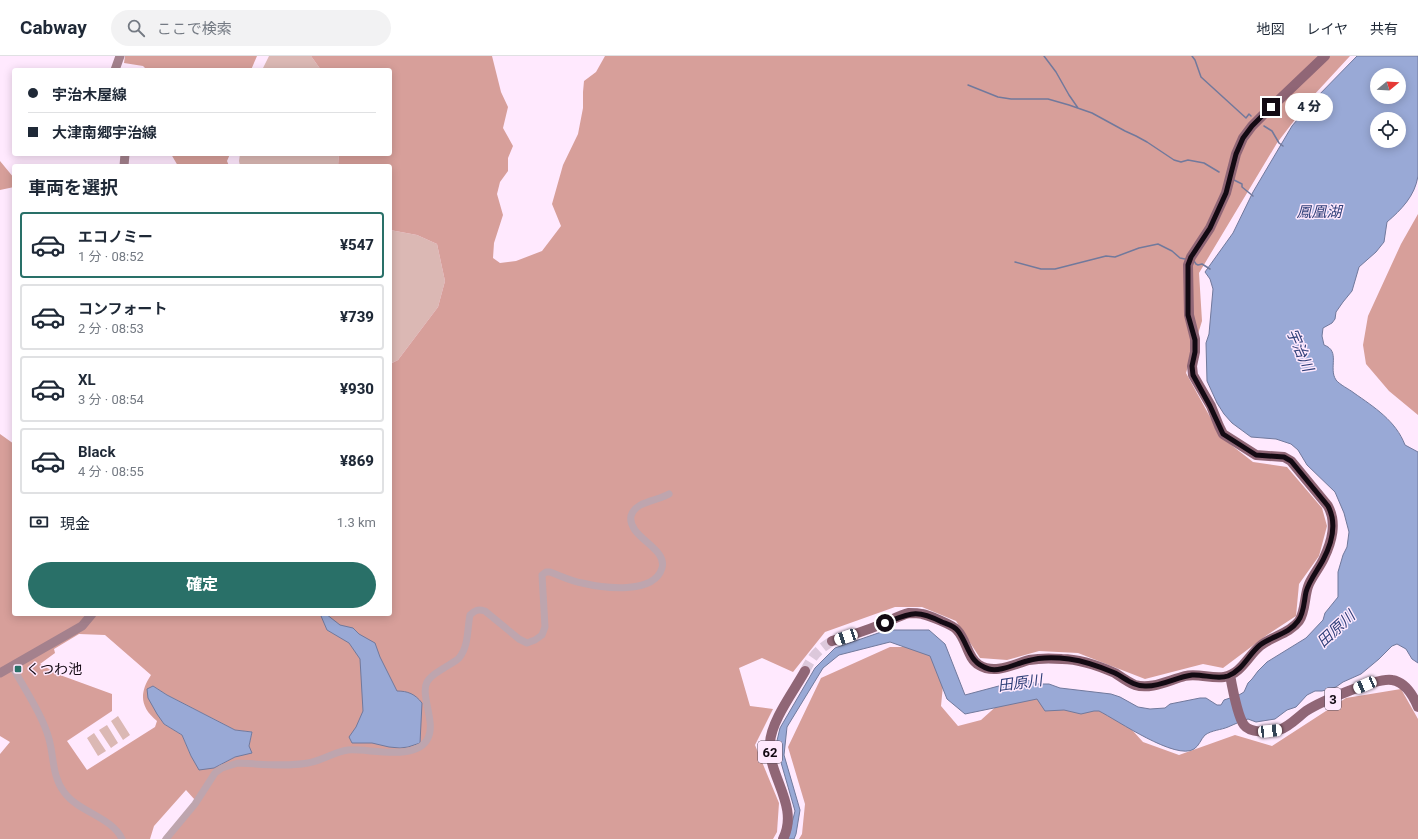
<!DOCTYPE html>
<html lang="ja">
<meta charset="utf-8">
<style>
body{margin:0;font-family:Roboto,"Noto Sans JP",sans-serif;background:#f2f2f3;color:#1f2937;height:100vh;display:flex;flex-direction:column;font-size:15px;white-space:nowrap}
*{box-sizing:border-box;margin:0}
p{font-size:13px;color:#747a83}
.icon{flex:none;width:22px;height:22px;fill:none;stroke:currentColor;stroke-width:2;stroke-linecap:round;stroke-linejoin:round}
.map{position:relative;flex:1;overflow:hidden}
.details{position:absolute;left:12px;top:108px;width:380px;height:452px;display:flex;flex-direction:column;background:#fff;border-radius:4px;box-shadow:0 2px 10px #0003}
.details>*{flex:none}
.hud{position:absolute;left:12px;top:12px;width:380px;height:88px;border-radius:4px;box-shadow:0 2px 10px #0003;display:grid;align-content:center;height:88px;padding:0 16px;background:#fff}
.needle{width:26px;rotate:72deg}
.buttons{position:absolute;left:1370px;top:12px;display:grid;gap:8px}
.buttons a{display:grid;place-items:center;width:36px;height:36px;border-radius:50%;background:#fff;box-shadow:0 2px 10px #0003;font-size:20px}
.end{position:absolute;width:18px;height:18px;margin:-9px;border:5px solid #130a13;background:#fff;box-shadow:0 0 0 2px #fff}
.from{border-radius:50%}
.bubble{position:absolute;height:28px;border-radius:14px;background:#fff;box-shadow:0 2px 10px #0003;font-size:13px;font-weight:800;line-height:28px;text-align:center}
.car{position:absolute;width:12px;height:24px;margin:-12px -6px;border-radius:5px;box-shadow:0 0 3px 1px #0007;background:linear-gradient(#fff 24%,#345 0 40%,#fff 0 76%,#345 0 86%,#fff 0)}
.hud b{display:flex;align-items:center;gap:14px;height:38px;font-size:15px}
.hud b+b{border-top:1px solid #e0e1e3}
.hud i{width:10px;height:10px;background:#1f2937}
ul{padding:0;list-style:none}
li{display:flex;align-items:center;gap:12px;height:66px;margin:0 8px 6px;padding:0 8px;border:2px solid #e0e1e3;border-radius:4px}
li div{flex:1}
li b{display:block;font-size:15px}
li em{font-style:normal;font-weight:800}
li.on{border-color:#297068}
li>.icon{width:36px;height:36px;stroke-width:1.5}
h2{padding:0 16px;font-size:18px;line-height:48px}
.pay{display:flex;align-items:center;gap:10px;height:44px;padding:0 16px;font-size:15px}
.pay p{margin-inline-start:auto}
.cta{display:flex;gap:8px;margin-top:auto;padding:8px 16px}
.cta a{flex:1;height:46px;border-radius:24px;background:#297068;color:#fff;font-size:16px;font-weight:800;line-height:46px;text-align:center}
header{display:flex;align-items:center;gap:24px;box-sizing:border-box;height:56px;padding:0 20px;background:#fff;border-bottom:1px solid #e0e1e3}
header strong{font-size:19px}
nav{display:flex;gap:22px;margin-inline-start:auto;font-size:14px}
.search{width:280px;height:36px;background:#f2f2f3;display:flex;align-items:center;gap:10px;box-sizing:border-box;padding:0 14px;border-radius:22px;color:#747a83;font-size:15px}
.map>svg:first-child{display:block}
</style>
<header>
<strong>Cabway</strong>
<div class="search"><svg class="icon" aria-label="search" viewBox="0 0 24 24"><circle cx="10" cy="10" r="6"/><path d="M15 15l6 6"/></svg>ここで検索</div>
<nav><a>地図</a><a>レイヤ</a><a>共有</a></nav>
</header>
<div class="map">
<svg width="1418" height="783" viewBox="0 0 1418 783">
<rect width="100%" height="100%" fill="#ffe9fe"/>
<path fill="#dbb8b4" d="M269 0H311L321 14H262Z
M240 98H339L338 110H240L239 105Z
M390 174 417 179 437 188 445 225 438 251 398 304 390 308Z
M118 660 130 679 123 684 111 665Z
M107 669 118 687 111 692 99 674Z
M94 677 106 695 98 700 87 682Z"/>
<path fill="#d79f9a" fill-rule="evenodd" d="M125 0H257L251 14H147L143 10 124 7Z
M311 0H492L501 36 508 51 503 72 513 90 508 102V115L500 126 497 138 503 159 494 187 493 202 500 207 516 205 542 195 561 170 552 148 563 109 578 78 583 52V36L584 25 596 16 605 0H1350L1313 40 1277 87 1199 217 1202 265 1186 317 1221 381 1253 406 1287 411 1322 452 1327 470 1319 500 1299 528 1296 560 1267 579 1223 612 1203 608 1145 623 1078 597 1039 595 1007 604 980 602 956 565 922 551H895L825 576 793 616 762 602 739 612 750 650 773 653 755 689 779 747 777 776 773 783H162L195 744 186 734 154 770 150 783H0V698L10 686 0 680V378L14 388V558H390V308L398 304 438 251 445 225 437 188 417 179 390 174V110H338L339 98H390V14H321ZM79 578 105 579 151 619C139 637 140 651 157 665L155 671 87 714 67 685 112 655V638L60 619 40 608 55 597 54 593ZM153 630 167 639 235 674 252 676 249 690 235 701 214 712 191 700 182 679 164 668Z
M171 98H230L227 105 229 110H178Z
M0 105 14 122V131L0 134Z
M1418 158V359L1389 335 1366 308 1363 289 1368 260 1401 188Z
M890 591H922L936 604 944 619 941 650 958 670 981 664 1010 638 1114 654 1143 686 1179 699 1235 679 1272 690 1346 642 1401 633 1418 663V783H799L802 778 805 748 788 691 821 622Z"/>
<path fill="#99a9d6" stroke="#71799c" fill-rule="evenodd" d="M1357 0H1418V120C1415 140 1401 154 1387 166L1384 186 1376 196 1359 211 1352 235 1343 246 1336 256 1335 263 1332 267 1323 272 1322 280 1324 289C1341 295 1328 312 1336 324 1340 329 1349 333 1354 337 1374 351 1396 365 1405 389L1418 396V607L1412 603 1406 593 1397 588 1392 590 1379 603 1361 618 1343 626 1336 631 1322 635H1315L1307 639 1296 651 1287 654 1275 663 1256 666 1248 663C1241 665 1235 668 1228 671 1221 674 1212 674 1205 679 1201 683 1199 690 1194 693 1176 705 1117 664 1099 655H1094L1081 658 1064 654 1045 655 1037 643 965 658 947 643 930 600 890 586 839 599 823 612 787 671 784 699 800 754 796 778 794 783H788L795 755 776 689 780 672 815 612 835 592 887 574H929L945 588 965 639 1025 623 1038 628H1049L1060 632 1111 638 1120 641 1138 651 1150 653 1165 652 1170 648 1200 642H1206L1217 649H1221L1224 644 1239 639 1244 636 1248 627 1252 623 1258 615 1267 606 1306 582 1323 564 1325 557 1338 541V516L1343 499 1347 491 1349 476 1344 457 1335 436 1307 409 1298 394 1291 388 1276 383 1251 381 1232 367 1224 358 1217 347 1207 325 1206 287 1209 278 1213 233 1210 223 1205 216 1233 177 1253 136 1292 70 1313 45ZM1377 19H1399V41H1377ZM1377 63H1399V85H1377Z
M325 558H326L340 569 353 572 359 578 375 587 380 601 397 635C408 635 415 638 422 647L420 687 408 691 400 692 389 691 372 687H352L349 681 356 671 363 655 360 603 349 587 327 574 321 560Z
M153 630 167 639 235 674 252 676 249 690 252 697 235 701 214 712 199 714 191 700 182 679 164 668 157 658 148 642 147 633Z"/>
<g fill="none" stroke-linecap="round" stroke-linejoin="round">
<path stroke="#71799c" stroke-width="1.5" d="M1044 0 1056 16 1069 39 1078 52
M1192 0 1195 4 1201 21 1246 62 1249 58 1251 60
M968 29 998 41 1011 43H1048L1069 49 1092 57 1125 75 1136 80 1147 86 1174 104 1181 106 1188 104 1204 107 1219 116
M1264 70 1272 75 1279 87 1283 90
M1234 124 1242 128V131L1253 140
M1194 205 1196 208 1198 209 1202 208 1210 213
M1015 206 1041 213H1055L1106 200 1115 201 1139 192 1158 188 1172 195 1180 202 1185 203"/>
<path stroke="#dcc8db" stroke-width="10" stroke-dasharray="10 5" stroke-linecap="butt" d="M805 615C813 599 817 595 832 585"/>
<path stroke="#bea5ae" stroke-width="7" d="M12 610C24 632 43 660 49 683 54 701 52 720 64 736 78 756 112 761 122 783
M166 783 195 748 215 717 222 712 238 707C261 708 285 711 308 707 321 705 334 696 348 694 368 692 417 706 428 682 436 666 420 639 427 626 431 619 438 616 444 612 448 609 455 606 459 602 469 590 467 573 470 559 475 554 478 553 485 555L519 583 527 587 535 584 542 579 545 571 542 519 546 516H550C561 520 571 525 582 527 603 532 654 539 662 512 668 492 627 481 631 460 635 445 658 445 669 438"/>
<path stroke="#a4818d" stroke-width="9" d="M115 14 120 0
M124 110 125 98
M0 617 82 570 92 558"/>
<path stroke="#906676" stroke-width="10" d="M832 585C849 580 865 575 882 568 890 565 900 559 909 557 912 557 918 557 922 558 928 559 953 569 957 574 967 584 967 602 979 609 995 619 1014 608 1029 604 1040 602 1050 602 1062 603 1079 603 1099 610 1115 617 1121 621 1128 626 1135 629 1151 634 1169 624 1185 620 1198 617 1211 623 1224 621 1241 618 1248 600 1260 590 1272 580 1289 578 1299 565 1306 555 1304 539 1309 528 1313 519 1320 511 1324 502 1332 485 1337 467 1328 450L1291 405 1284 401 1256 399 1223 378 1219 370 1211 350 1193 319 1192 310 1195 296V283L1189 259 1188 209 1191 201 1210 172 1226 137 1236 98 1243 82 1252 70 1263 59 1325 0
M1230 619C1232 630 1238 661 1244 669 1250 677 1269 677 1279 674 1289 671 1298 661 1306 655 1320 646 1377 621 1392 624 1405 626 1413 639 1418 651
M783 783C800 750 767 719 770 687 771 665 794 635 805 615"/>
</g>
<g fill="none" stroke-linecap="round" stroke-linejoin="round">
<path stroke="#130a13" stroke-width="5" d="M885 567C911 557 916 553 942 566 947 568 955 570 958 575 969 589 968 607 989 613 1000 616 1015 608 1027 605 1040 601 1055 601 1069 603 1084 605 1101 611 1115 617 1125 622 1133 630 1145 630 1161 631 1176 621 1192 619 1203 618 1217 624 1228 620 1243 614 1248 599 1260 589 1272 580 1289 578 1298 565 1304 558 1304 545 1306 536 1309 525 1317 515 1323 504 1332 487 1337 467 1328 450L1291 405 1284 401 1256 399 1223 378 1210 350 1193 319 1192 310 1195 296V284L1188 259V209L1191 201 1210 172 1226 137 1236 98 1243 82 1252 70 1271 51"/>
</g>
<rect fill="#297068" stroke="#ffe9fe" stroke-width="1.5" x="14" y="609" width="8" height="8" rx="2"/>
<g text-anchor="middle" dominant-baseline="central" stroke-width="3" stroke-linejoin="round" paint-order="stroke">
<g fill="#ffe9fe" stroke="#5a4d5a" stroke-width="1">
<rect x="1325" y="632" width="16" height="22" rx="3"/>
<rect x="758" y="685" width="24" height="22" rx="3"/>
</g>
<g font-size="13" font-weight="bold" fill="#130a13">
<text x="1333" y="643">3</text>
<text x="770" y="696">62</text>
</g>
<g font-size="14" fill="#130a13" stroke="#ffe9fe" text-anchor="start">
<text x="26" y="613">くつわ池</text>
</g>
<g font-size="15" font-style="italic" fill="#2f3f78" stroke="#ffe9fe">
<text x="1319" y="156">鳳凰湖</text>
<text transform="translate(1300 294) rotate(67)">宇治川</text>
<text transform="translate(1336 573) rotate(-43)">田原川</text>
<text transform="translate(1020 627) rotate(-8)">田原川</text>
</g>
</g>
</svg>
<div class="buttons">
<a><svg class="needle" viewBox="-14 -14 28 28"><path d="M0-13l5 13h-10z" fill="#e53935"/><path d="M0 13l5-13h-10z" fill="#747a83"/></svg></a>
<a><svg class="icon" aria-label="locate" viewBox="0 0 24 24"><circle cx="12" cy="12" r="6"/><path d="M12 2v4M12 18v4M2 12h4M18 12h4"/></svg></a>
</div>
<i class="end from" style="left:885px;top:567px"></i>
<i class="end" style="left:1271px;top:51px"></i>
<div class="bubble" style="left:1285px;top:37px;width:48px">4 分</div>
<i class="car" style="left:846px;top:581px;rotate:251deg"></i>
<i class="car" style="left:1365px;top:629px;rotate:247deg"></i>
<i class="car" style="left:1270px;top:675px;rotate:84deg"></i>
<div class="hud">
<b><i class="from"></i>宇治木屋線</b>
<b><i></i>大津南郷宇治線</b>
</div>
<section class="details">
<h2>車両を選択</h2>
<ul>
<li class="on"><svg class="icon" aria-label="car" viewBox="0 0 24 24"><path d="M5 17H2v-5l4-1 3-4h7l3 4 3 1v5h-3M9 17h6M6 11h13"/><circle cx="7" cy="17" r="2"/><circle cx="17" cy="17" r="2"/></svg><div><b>エコノミー</b><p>1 分 · 08:52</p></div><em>¥547</em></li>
<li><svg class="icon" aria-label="car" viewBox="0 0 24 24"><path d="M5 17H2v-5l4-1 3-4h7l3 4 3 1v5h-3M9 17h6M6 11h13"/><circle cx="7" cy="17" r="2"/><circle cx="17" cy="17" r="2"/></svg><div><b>コンフォート</b><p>2 分 · 08:53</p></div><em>¥739</em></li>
<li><svg class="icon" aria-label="car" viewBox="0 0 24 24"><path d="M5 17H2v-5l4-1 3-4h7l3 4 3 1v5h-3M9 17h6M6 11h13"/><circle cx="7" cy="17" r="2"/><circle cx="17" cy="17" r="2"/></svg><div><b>XL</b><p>3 分 · 08:54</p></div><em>¥930</em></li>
<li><svg class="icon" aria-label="car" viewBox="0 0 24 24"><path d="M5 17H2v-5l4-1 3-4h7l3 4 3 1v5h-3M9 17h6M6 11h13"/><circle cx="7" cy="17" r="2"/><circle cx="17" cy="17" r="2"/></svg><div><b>Black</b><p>4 分 · 08:55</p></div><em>¥869</em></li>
</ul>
<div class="pay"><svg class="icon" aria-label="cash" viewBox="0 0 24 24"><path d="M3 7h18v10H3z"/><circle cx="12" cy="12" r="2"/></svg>現金<p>1.3 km</p></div>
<div class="cta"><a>確定</a></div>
</section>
</div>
